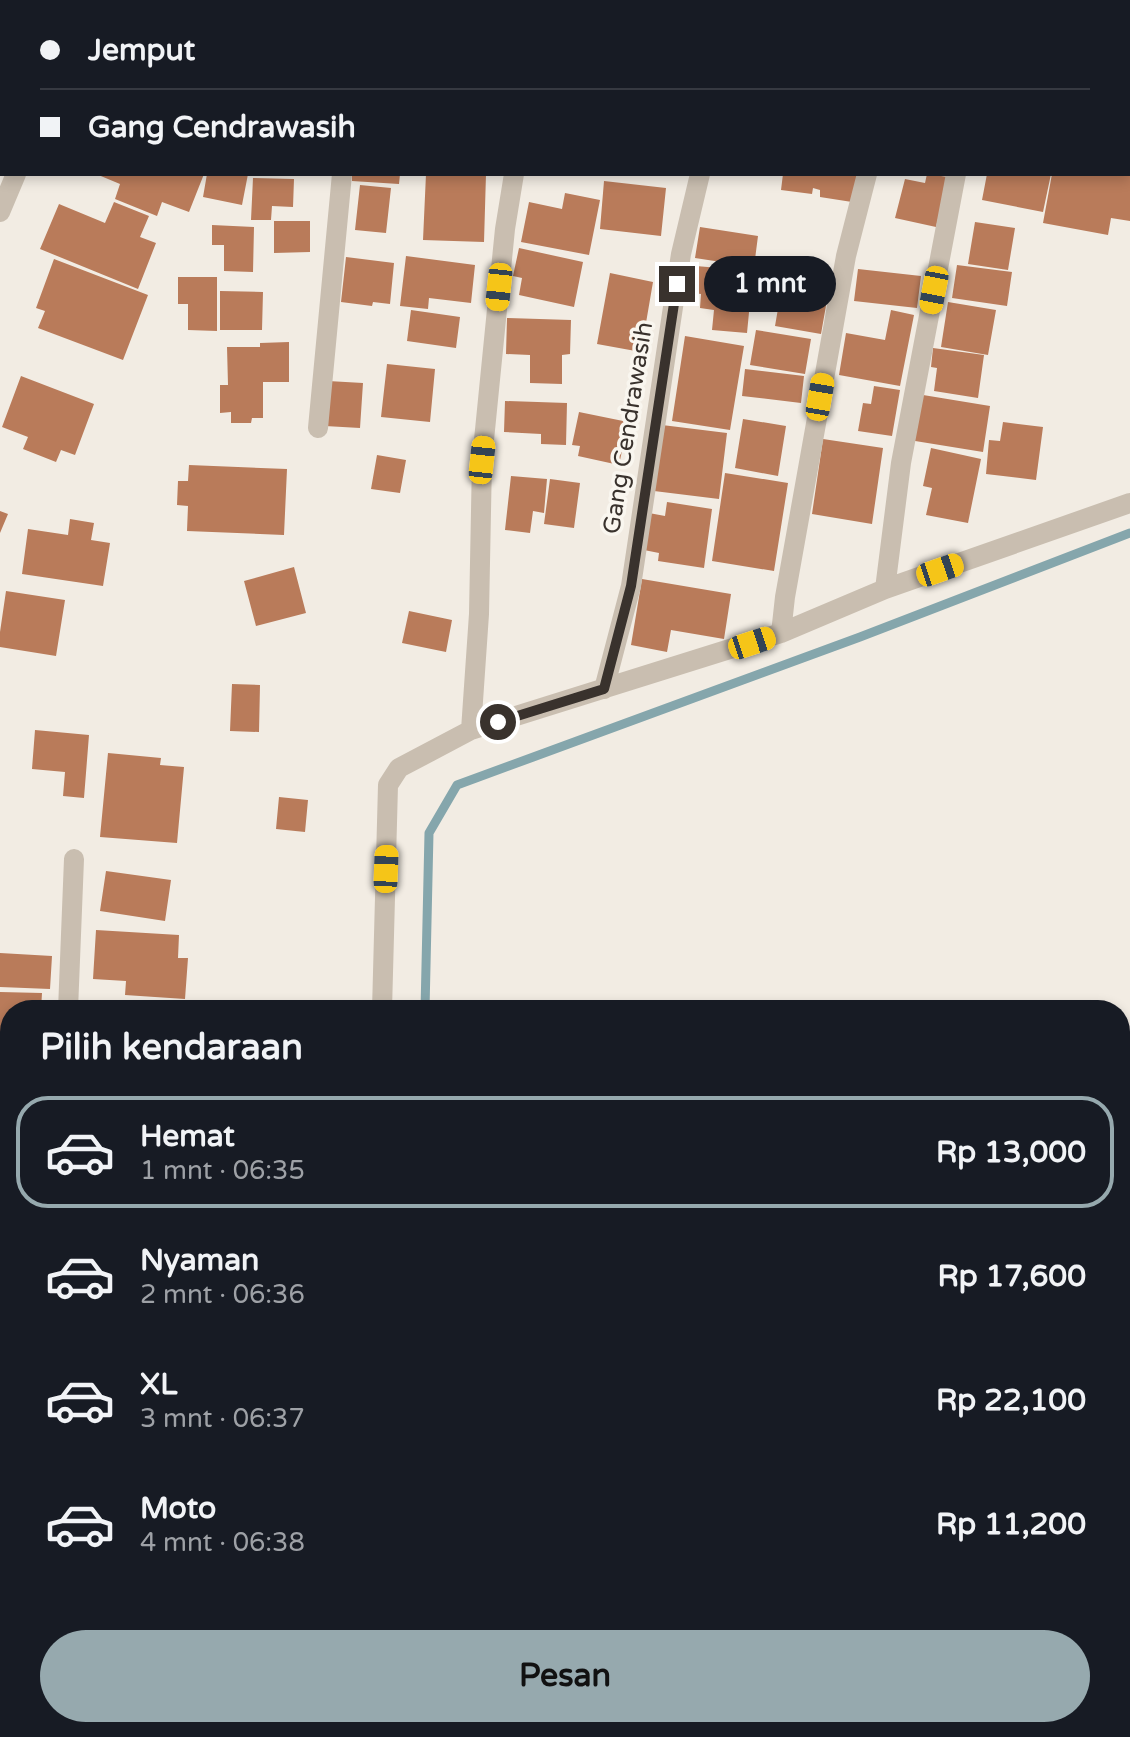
<!DOCTYPE html>
<html lang="id">
<meta charset="utf-8">
<style>
body{margin:0;font-family:"Varela Round",sans-serif;background:#242831;color:#f1f3f6;height:100vh;display:flex;flex-direction:column;font-size:30px;white-space:nowrap}
*{box-sizing:border-box;margin:0}
p{font-size:26px;color:#9ea1a6}
.icon{flex:none;width:44px;height:44px;fill:none;stroke:currentColor;stroke-width:2;stroke-linecap:round;stroke-linejoin:round}
.map{position:relative;flex:1;overflow:hidden}
.details{position:absolute;left:0px;top:1000px;width:1130px;height:738px;display:flex;flex-direction:column;background:#171b24;border-radius:32px 32px 0 0;box-shadow:0 4px 12px #0003}
.details>*{flex:none}
.guide{position:absolute;left:0px;top:0px;width:1130px;height:176px;box-shadow:0 4px 12px #0003;display:grid;align-content:center;height:176px;padding:0 40px;background:#171b24}
.end{position:absolute;width:36px;height:36px;margin:-18px;border:10px solid #39322d;background:#fff;box-shadow:0 0 0 4px #fff}
.from{border-radius:50%}
.bubble{position:absolute;height:56px;border-radius:28px;background:#171b24;box-shadow:0 4px 12px #0003;font-size:26px;font-weight:700;line-height:56px;text-align:center}
.car{position:absolute;width:24px;height:48px;margin:-24px -12px;border-radius:10px;box-shadow:0 0 6px 2px #0007;background:linear-gradient(#f5c518 24%,#345 0 40%,#f5c518 0 76%,#345 0 86%,#f5c518 0)}
.guide b{display:flex;align-items:center;gap:28px;height:76px;font-size:30px}
.guide b+b{border-top:2px solid #363941}
.guide i{width:20px;height:20px;background:#f1f3f6}
ul{padding:0;list-style:none}
li{display:flex;align-items:center;gap:24px;height:112px;margin:0 16px 12px;padding:0 24px;border:4px solid transparent;border-radius:32px}
li div{flex:1}
li b{display:block;font-size:30px}
li em{font-style:normal;font-weight:700}
li.selected{border-color:#96a9ae}
li>.icon{width:72px;height:72px;stroke-width:1.5}
h2{padding:0 40px;font-size:36px;line-height:96px}
.action{display:flex;gap:16px;margin-top:auto;padding:16px 40px}
.action a{flex:1;height:92px;border-radius:48px;background:#96a9ae;color:#111;font-size:32px;font-weight:700;line-height:92px;text-align:center}
.map>svg:first-child{display:block}
</style>
<div class="map">
<svg width="1130" height="1737" viewBox="0 0 1130 1737">
<rect width="100%" height="100%" fill="#f2ece3"/>
<g fill="none" stroke-linecap="round" stroke-linejoin="round">
<path stroke="#85a6ac" stroke-width="9" d="M425 1010 429 833 457 785 860 637 1130 533
M1120 1529 1130 1531"/>
</g>
<path fill="#b97b5a" d="M96 174H204L189 212 162 202 157 216 115 199 120 184Z
M207 174H248L242 205 203 197Z
M352 174H400L399 184 352 181Z
M426 174H486L484 242 423 240Z
M783 174H857L852 202 820 197V190L813 188 812 194 781 190Z
M927 174 948 177 936 227 895 218 905 179 925 183Z
M987 174H1051L1043 212 982 200Z
M1052 174H1130V221L1111 218 1108 235 1043 223Z
M253 178 294 179 293 207 272 206 271 220H251Z
M604 181 666 188 661 236 600 229Z
M360 185 391 188 386 233 355 230Z
M565 193 600 200 589 255 521 242 529 202 562 209Z
M114 202 149 216 140 237 156 243 138 289 40 249 59 204 105 223Z
M274 221H310V252L274 253Z
M975 222 1015 228 1008 270 968 264Z
M212 225 254 227 253 272 224 271V245H212Z
M700 227 758 236 754 267 695 258Z
M519 248 583 262 574 307 519 295 522 278 513 276Z
M406 256 475 265 471 303 429 298 428 309 400 306Z
M346 257 394 263 390 304 373 302 372 306 341 302Z
M54 259 148 295 123 360 38 328 45 311 36 308Z
M957 265 1012 272 1007 306 952 298Z
M696 266 753 271 747 333 712 330 714 310 700 308 701 294 693 293Z
M858 269 921 276 917 308 854 301Z
M610 273 653 282 641 352 597 344Z
M784 274 830 283 821 334 775 326Z
M178 277H217V331L188 330V304H178Z
M220 291 263 292 262 330H220Z
M948 302 996 310 988 355 941 347Z
M411 310 460 317 456 348 407 341Z
M891 310 914 315 900 386 839 375 846 333 885 340Z
M507 318 571 320 570 354 562 355V384L530 383V355L506 354Z
M756 330 811 339 805 374 750 365Z
M685 336 744 346 730 430 672 421Z
M289 342V382H263V418H252L251 423H231V412L220 413V385H228L227 347H260V343Z
M933 348 984 355 978 398 934 391 937 368 931 367Z
M387 364 435 369 430 422 381 417Z
M745 369 804 376 801 403 742 396Z
M21 376 94 404 75 455 61 450 56 462 23 449 28 437 2 427Z
M328 381 363 383 360 428 325 426Z
M874 386 900 390 892 436 858 431 863 403 871 404Z
M917 394 990 406 983 452 909 440Z
M505 401 567 403 566 445 541 444V434L504 432Z
M579 412 628 422 619 465 578 456 580 446 572 445Z
M743 419 786 426 778 476 735 468Z
M1003 422 1043 427 1036 480 986 474 989 440 1000 441Z
M662 425 727 433 719 499 654 491Z
M823 439 883 448 872 524 812 514Z
M931 448 981 459 968 523 926 515 932 488 923 486Z
M377 455 406 460 400 493 371 489Z
M189 465 287 469 284 535 187 531 188 506 177 505 178 481H188Z
M725 473 788 483 774 571 712 561Z
M511 476 547 479 544 513 533 511 530 533 505 530Z
M550 479 580 483 574 528 544 524Z
M667 502 712 509 704 568 658 561 659 553 644 550 649 513 665 516Z
M0 511 8 514 0 533Z
M70 519 94 523 91 540 110 543 103 586 22 574 28 529 68 535Z
M294 567 306 613 256 626 244 581Z
M642 579 731 594 724 639 671 630 667 652 631 645Z
M6 591 65 600 56 656 0 647V632Z
M409 611 452 620 446 652 402 643Z
M232 684 260 685 259 732 230 731Z
M35 730 89 735 84 798 63 796 65 772 32 769Z
M108 753 161 758 160 765 184 767 177 843 100 837Z
M279 797 308 800 305 832 276 829Z
M106 871 171 880 165 921 100 911Z
M96 930 179 935 178 958H188L185 999 125 995 126 981 93 979Z
M0 953 52 956 50 989 0 987Z
M0 992 42 993 41 1010H10V1041H0Z
M0 1050H10V1098L0 1097Z
M0 1113H6L8 1156H0Z
M0 1192 10 1193V1262H0Z
M0 1367H10V1414L0 1413Z
M0 1544H4L2 1577H0Z"/>
<g fill="none" stroke-linecap="round" stroke-linejoin="round">
<path stroke="#c9beb0" stroke-width="14" d="M1011 2 1012 0"/>
<path stroke="#c9beb0" stroke-width="20" d="M706 0 714 2
M969 0V2
M87 2 88 0
M358 2V0
M541 2 542 0
M1128 89H1130
M0 212 16 174
M318 428 342 174
M885 589 901 463 956 174
M781 633 785 597 846 256 867 174
M604 689 631 586 681 254 700 174
M471 730 479 614 482 460 505 229 514 174
M68 1010 74 859
M382 1010 388 785 399 768 471 730 781 633 885 589 1130 503
M0 1174H10"/>
</g>
<g fill="none" stroke-linecap="round" stroke-linejoin="round">
<path stroke="#39322d" stroke-width="10" d="M498 722 604 689 631 586 677 284"/>
</g>
<g text-anchor="middle" dominant-baseline="central" stroke-width="7" stroke-linejoin="round" paint-order="stroke">
<g font-size="24" fill="#39322d" stroke="#f9f6ef">
<text transform="translate(628 428) rotate(-81)">Gang Cendrawasih</text>
</g>
</g>
</svg>
<i class="end from" style="left:498px;top:722px"></i>
<i class="end" style="left:677px;top:284px"></i>
<div class="bubble" style="left:704px;top:256px;width:132px">1 mnt</div>
<i class="car" style="left:499px;top:287px;rotate:186deg"></i>
<i class="car" style="left:934px;top:290px;rotate:191deg"></i>
<i class="car" style="left:820px;top:397px;rotate:10deg"></i>
<i class="car" style="left:482px;top:460px;rotate:6deg"></i>
<i class="car" style="left:940px;top:570px;rotate:71deg"></i>
<i class="car" style="left:752px;top:643px;rotate:72deg"></i>
<i class="car" style="left:386px;top:869px;rotate:2deg"></i>
<div class="guide">
<b><i class="from"></i>Jemput</b>
<b><i></i>Gang Cendrawasih</b>
</div>
<section class="details">
<h2>Pilih kendaraan</h2>
<ul>
<li class="selected"><svg class="icon" aria-label="car" viewBox="0 0 24 24"><path d="M5 17H2v-5l4-1 3-4h7l3 4 3 1v5h-3M9 17h6M6 11h13"/><circle cx="7" cy="17" r="2"/><circle cx="17" cy="17" r="2"/></svg><div><b>Hemat</b><p>1 mnt · 06:35</p></div><em>Rp 13,000</em></li>
<li><svg class="icon" aria-label="car" viewBox="0 0 24 24"><path d="M5 17H2v-5l4-1 3-4h7l3 4 3 1v5h-3M9 17h6M6 11h13"/><circle cx="7" cy="17" r="2"/><circle cx="17" cy="17" r="2"/></svg><div><b>Nyaman</b><p>2 mnt · 06:36</p></div><em>Rp 17,600</em></li>
<li><svg class="icon" aria-label="car" viewBox="0 0 24 24"><path d="M5 17H2v-5l4-1 3-4h7l3 4 3 1v5h-3M9 17h6M6 11h13"/><circle cx="7" cy="17" r="2"/><circle cx="17" cy="17" r="2"/></svg><div><b>XL</b><p>3 mnt · 06:37</p></div><em>Rp 22,100</em></li>
<li><svg class="icon" aria-label="car" viewBox="0 0 24 24"><path d="M5 17H2v-5l4-1 3-4h7l3 4 3 1v5h-3M9 17h6M6 11h13"/><circle cx="7" cy="17" r="2"/><circle cx="17" cy="17" r="2"/></svg><div><b>Moto</b><p>4 mnt · 06:38</p></div><em>Rp 11,200</em></li>
</ul>
<div class="action"><a>Pesan</a></div>
</section>
</div>
